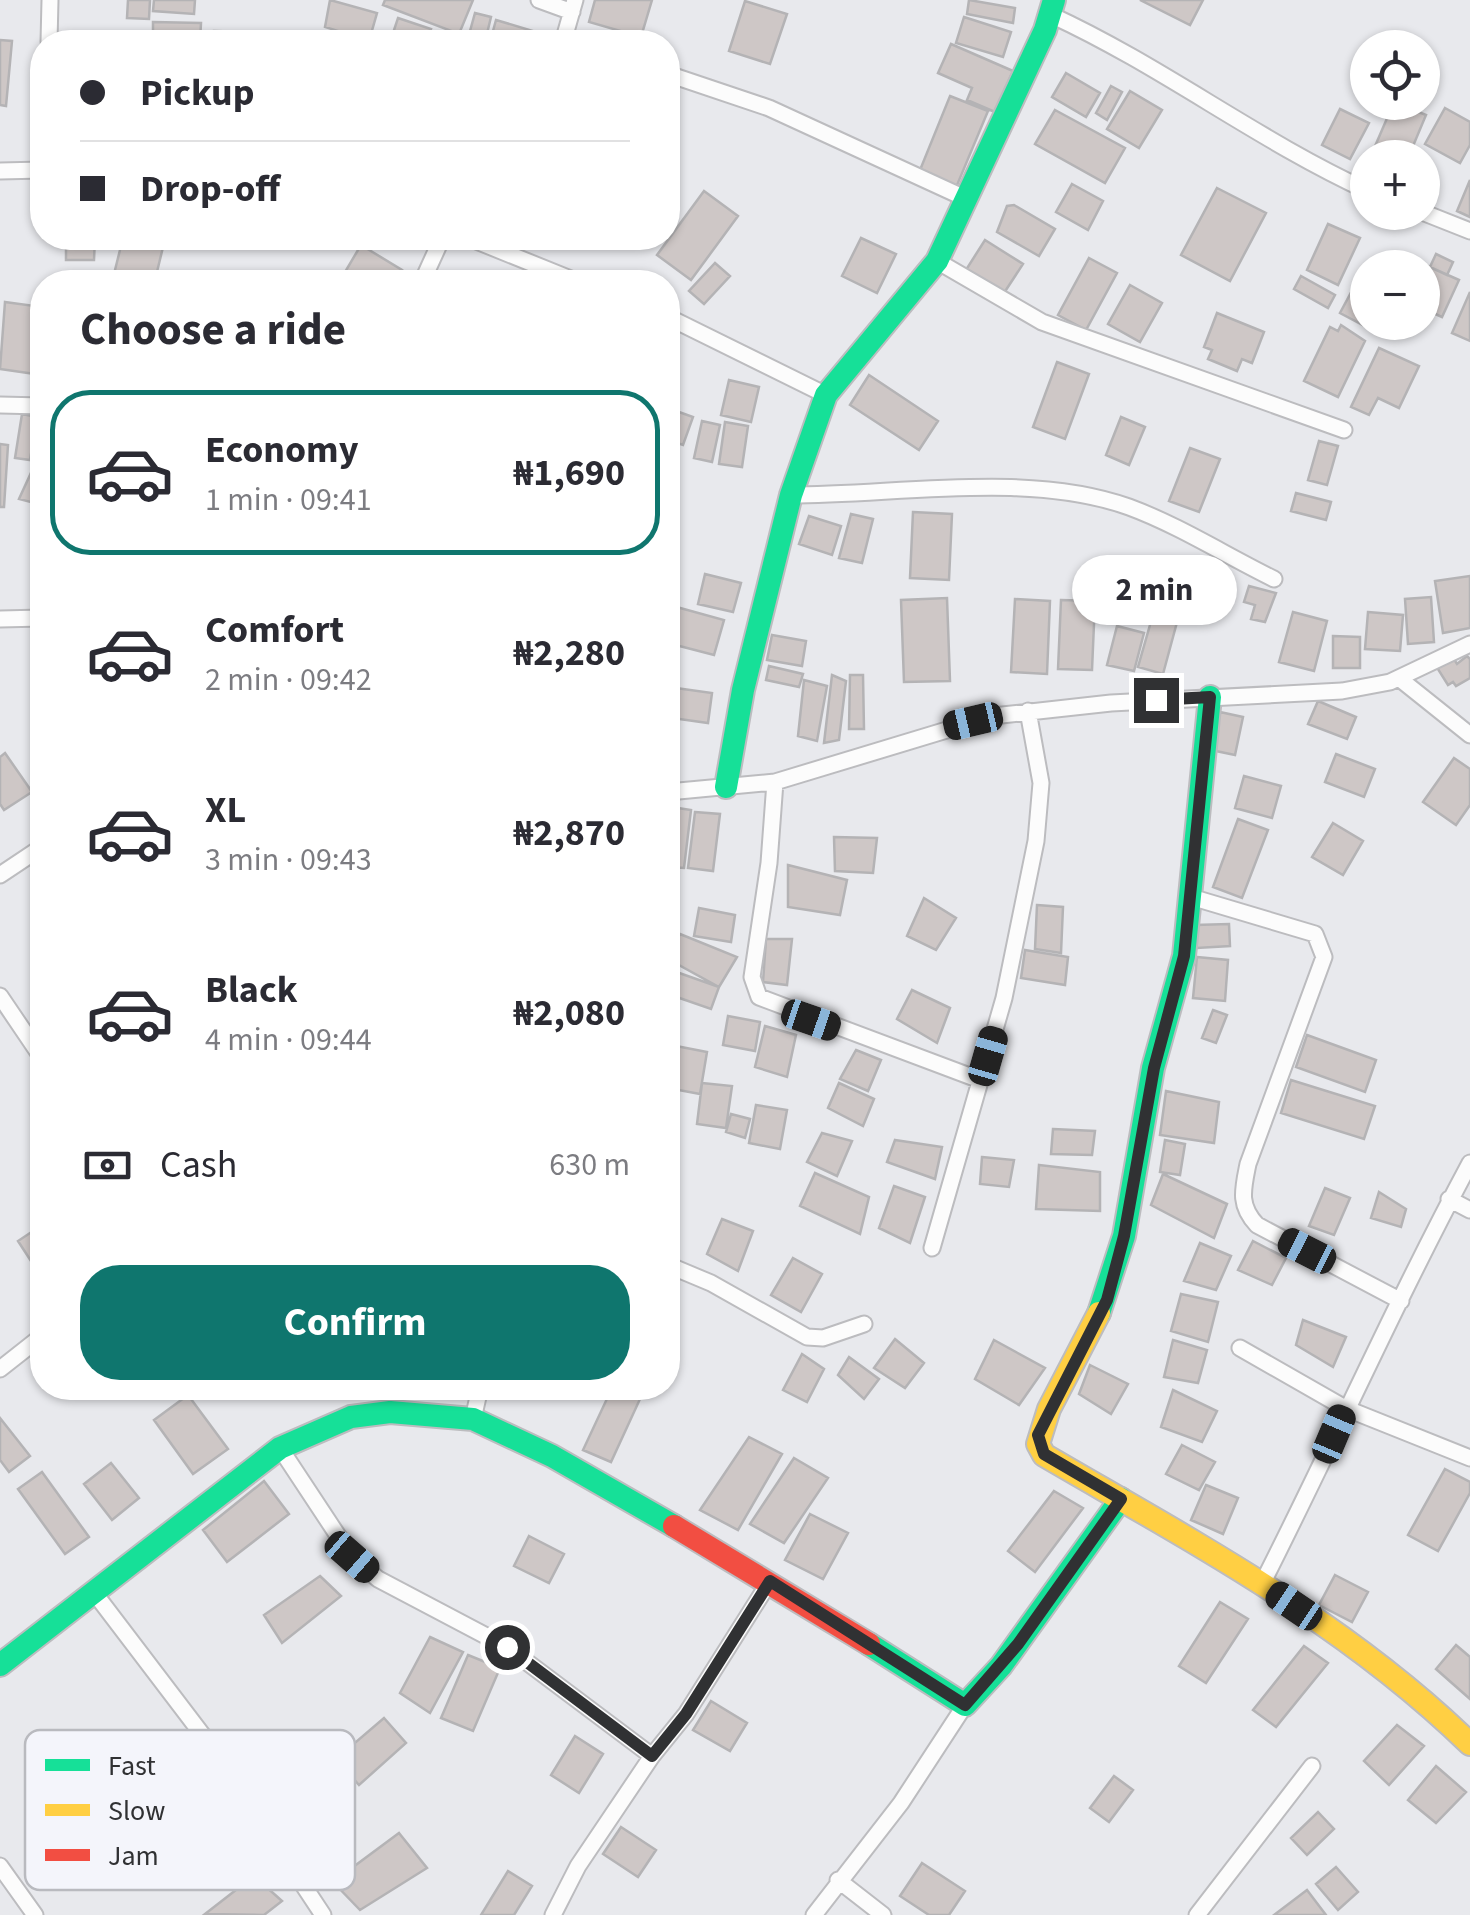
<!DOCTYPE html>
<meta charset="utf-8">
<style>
body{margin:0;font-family:"Source Sans 3",sans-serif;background:#f7f7f7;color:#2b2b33;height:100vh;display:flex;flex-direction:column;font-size:38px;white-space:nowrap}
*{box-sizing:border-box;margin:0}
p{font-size:32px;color:#7c7c81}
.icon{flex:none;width:55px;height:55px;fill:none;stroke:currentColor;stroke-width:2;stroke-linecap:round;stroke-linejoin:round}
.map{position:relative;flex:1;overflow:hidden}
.side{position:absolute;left:30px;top:270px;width:650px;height:1130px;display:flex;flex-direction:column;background:#fff;border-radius:40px;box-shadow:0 2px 8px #0004}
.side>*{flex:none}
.hud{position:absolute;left:30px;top:30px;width:650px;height:220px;border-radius:40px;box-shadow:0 2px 8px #0004;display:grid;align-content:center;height:220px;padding:0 50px;background:#fff}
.tools{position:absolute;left:1350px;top:30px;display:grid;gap:20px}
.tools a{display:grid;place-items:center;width:90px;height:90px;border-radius:50%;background:#fff;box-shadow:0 2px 8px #0004;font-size:50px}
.end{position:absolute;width:45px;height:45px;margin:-22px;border:12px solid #303133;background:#fff;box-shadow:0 0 0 5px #fff}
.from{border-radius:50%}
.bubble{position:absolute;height:70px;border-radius:35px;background:#fff;box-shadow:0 2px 8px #0004;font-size:32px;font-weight:700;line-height:70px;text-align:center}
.car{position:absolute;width:30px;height:60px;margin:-30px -15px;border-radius:12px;box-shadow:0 0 8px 2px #0007;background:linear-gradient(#222 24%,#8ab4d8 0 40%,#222 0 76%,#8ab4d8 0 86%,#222 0)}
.hud b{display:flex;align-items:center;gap:35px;height:95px;font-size:38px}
.hud b+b{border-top:2px solid #e1e1e2}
.hud i{width:25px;height:25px;background:#2b2b33}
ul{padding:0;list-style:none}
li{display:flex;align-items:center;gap:30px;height:165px;margin:0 20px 15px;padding:0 30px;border:5px solid transparent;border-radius:40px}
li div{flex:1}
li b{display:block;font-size:38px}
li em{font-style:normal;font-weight:700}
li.selected{border-color:#0f766e}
li>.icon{width:90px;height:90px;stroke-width:1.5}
h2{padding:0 50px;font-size:45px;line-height:120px}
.pay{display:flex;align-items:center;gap:25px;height:110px;padding:0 50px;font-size:38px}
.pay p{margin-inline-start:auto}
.button{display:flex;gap:20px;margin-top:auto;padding:20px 50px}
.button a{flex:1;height:115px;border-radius:40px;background:#0f766e;color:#fff;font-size:40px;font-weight:700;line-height:115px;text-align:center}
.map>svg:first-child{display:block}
</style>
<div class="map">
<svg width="1470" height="1915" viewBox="0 0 1470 1915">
<rect width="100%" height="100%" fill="#e8e9ed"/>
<path fill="#cec7c6" stroke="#b4b3b5" stroke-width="2.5" d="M128 0H150L149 19 127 18Z
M154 0H195L194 14 153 11Z
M330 0 377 13 369 41 325 27Z
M385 0H473L459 34 383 5Z
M595 0H652L641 37 589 22Z
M969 0 1015 8 1013 23 967 14Z
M1140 0H1203L1190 25Z
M745 1 787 14 770 64 729 51Z
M475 13 491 17 485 42H467Z
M964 17 1011 32 1003 57 956 43Z
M398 18 431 29 426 42H390Z
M496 20 533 31 530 42H490Z
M153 22 201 23 200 42H153Z
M214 31 250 32V42H214Z
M0 40 12 41 6 106 0 105Z
M951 44 1013 71 995 112 967 100 972 88 938 73Z
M1066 73 1100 93 1086 117 1052 97Z
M1111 86 1122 92 1107 120 1096 113Z
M1130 91 1162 110 1139 148 1107 129Z
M950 96 988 111 955 190 918 175Z
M1394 102 1426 115 1408 158H1388L1373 151Z
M1445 108 1470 122V145L1460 163 1425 144Z
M1340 109 1369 123 1350 159 1322 145Z
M1055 110 1125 148 1105 183 1035 144Z
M1470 180V217L1457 211Z
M1072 184 1103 201 1088 230 1056 212Z
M1217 188 1266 213 1230 281 1181 255Z
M704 191 738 216 691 280 657 255Z
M1014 205 1055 229 1039 256 997 232 1007 206Z
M1328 224 1360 238 1338 285 1307 270Z
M66 238H95L94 260H66Z
M123 238 164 243 155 280 115 270Z
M861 238 896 254 877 293 842 276Z
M985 240 1023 264 1002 296 964 273Z
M361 245 402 270 395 282H362L345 272Z
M1436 254 1453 262 1447 275 1430 267Z
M1089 258 1117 273 1086 330 1058 315Z
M715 263 730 276 704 304 689 291Z
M1423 264 1459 280 1442 317 1422 308Z
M1362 272 1368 275V322H1378L1374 331 1340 313Z
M1301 276 1335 295 1328 308 1294 289Z
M1130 285 1162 303 1140 342 1108 324Z
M1470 292V341L1452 333Z
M5 302 42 307V375L0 369Z
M1217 313 1264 332 1252 363 1242 359 1237 371 1208 359 1212 350 1204 347Z
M1341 325 1365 341 1338 397 1304 381 1330 327 1338 331Z
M1379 348 1419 366 1399 408 1378 398 1369 415 1351 407Z
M1057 362 1089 374 1065 439 1033 427Z
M869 375 938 421 919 450 850 405Z
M729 380 759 387 751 422 721 415Z
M668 408 693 417 683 445 668 440Z
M22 414 37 417 30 460 15 458Z
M1121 417 1145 427 1129 465 1106 455Z
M702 421 720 425 712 462 694 458Z
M725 422 748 426 742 467 719 464Z
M1319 441 1338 446 1327 485 1308 480Z
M0 444 8 445 4 507H0Z
M1190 448 1220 459 1199 512 1169 501Z
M35 464 42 466V505L19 499Z
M1296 493 1331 502 1326 520 1291 511Z
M913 512 952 514 949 580 910 578Z
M851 514 873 519 862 563 839 558Z
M809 516 841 526 832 555 799 544Z
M1174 557 1196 563 1184 605 1163 599Z
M705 574 741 583 733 612 698 604Z
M1470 576V628L1443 633 1435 581Z
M1249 586 1276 593 1265 622 1251 619 1255 605 1244 602Z
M1431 597 1434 642 1408 644 1405 599Z
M947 598 950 681 904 682 901 600Z
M1015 599 1050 601 1047 674 1011 672Z
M1061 600 1095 601 1092 670 1058 669Z
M1156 604 1180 611 1163 674 1138 667Z
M673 606 724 620 714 655 668 643Z
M1293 612 1327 621 1314 671 1279 662Z
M1368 612 1403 615 1400 651 1365 649Z
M1117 626 1144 633 1134 671 1107 665Z
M772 635 806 641 802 666 767 660Z
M1333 636 1360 637V668H1333Z
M1452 656 1457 664 1467 656 1470 659V678L1456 686 1453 682 1448 685 1436 666Z
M769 666 803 674 799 687 766 680Z
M832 675 846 681 839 740 824 743Z
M850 675H863L864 729H849Z
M804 680 827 686 817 741 798 736Z
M676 688 712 693 708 723 672 718Z
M1318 701 1356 717 1347 739 1308 724Z
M1220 712 1243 717 1235 755 1211 750Z
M5 753 32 792 4 810 0 804V757Z
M1336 754 1375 769 1364 797 1325 782Z
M1454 758 1470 769V805L1456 825 1423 802Z
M1244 776 1281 786 1272 818 1235 808Z
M678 808 691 810 684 868 670 867Z
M695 812 720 814 713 871 688 868Z
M1238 819 1268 830 1242 898 1213 887Z
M1333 823 1363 841 1343 875 1312 857Z
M834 837 877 838 873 873 835 871Z
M788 865 847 880 840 915 788 907Z
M924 898 956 918 936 950 907 936Z
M1037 905 1063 907 1061 953 1035 949Z
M699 908 735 915 731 942 694 936Z
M1229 924 1230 946 1197 948 1195 925Z
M680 934 737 957 719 987 668 959Z
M766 939H792L787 985 763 982Z
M1025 950 1068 957 1065 985 1021 978Z
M1197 957 1228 960 1225 1001 1193 998Z
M668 969 719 987 711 1009 668 994Z
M912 990 950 1008 937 1043 897 1019Z
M1213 1010 1227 1015 1216 1043 1202 1038Z
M728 1016 760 1022 755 1051 723 1045Z
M765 1026 796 1035 787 1077 755 1067Z
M1307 1035 1376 1060 1365 1092 1296 1067Z
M671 1045 707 1052 700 1094 668 1088Z
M856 1050 881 1060 868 1091 840 1079Z
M1291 1080 1375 1106 1364 1139 1281 1113Z
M702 1083 732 1086 726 1128 697 1124Z
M839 1083 874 1099 863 1126 828 1108Z
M1166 1091 1219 1102 1214 1143 1160 1135Z
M756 1105 787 1110 780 1149 749 1143Z
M731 1114 750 1119 745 1138 726 1132Z
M1053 1129 1095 1131 1092 1155 1051 1154Z
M822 1133 852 1141 837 1176 807 1162Z
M895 1140 942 1147 935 1179 887 1162Z
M1165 1140 1185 1144 1180 1175 1160 1172Z
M982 1157 1014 1160 1009 1187 980 1184Z
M1039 1165 1100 1172V1211L1036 1209Z
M815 1173 869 1197 860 1234 800 1206Z
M1163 1174 1227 1204 1214 1238 1151 1205Z
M894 1186 925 1197 910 1243 879 1228Z
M1325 1188 1350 1198 1334 1235 1309 1226Z
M1379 1192 1406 1209 1401 1227 1371 1218Z
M722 1219 753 1231 738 1271 707 1254Z
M42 1225V1278L18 1241Z
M1253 1241 1286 1258 1272 1285 1238 1270Z
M1200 1243 1231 1256 1216 1290 1184 1281Z
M793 1258 822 1274 801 1312 771 1295Z
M1181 1294 1218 1302 1208 1342 1171 1331Z
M1303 1320 1346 1337 1333 1367 1296 1345Z
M895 1339 924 1363 905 1388 874 1368Z
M994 1340 1045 1368 1019 1405 975 1379Z
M1173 1340 1207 1350 1198 1383 1164 1377Z
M802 1354 824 1369 807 1402 783 1390Z
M849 1357 879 1379 864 1399 838 1375Z
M1090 1365 1128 1384 1111 1414 1079 1394Z
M612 1388 640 1399 611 1462 583 1450Z
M1173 1390 1217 1411 1202 1442 1161 1427Z
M188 1395 228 1449 193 1474 154 1420Z
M0 1418 30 1456 9 1472 0 1460Z
M749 1437 782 1454 738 1530 700 1510Z
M1182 1445 1215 1462 1199 1490 1166 1474Z
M794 1458 828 1478 784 1543 750 1524Z
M111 1463 139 1498 112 1520 84 1484Z
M1445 1469 1470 1482V1493L1438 1551 1408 1535Z
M42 1472 89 1537 65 1554 18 1489Z
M264 1481 289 1514 227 1562 203 1530Z
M1206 1485 1238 1498 1223 1534 1191 1520Z
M1054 1491 1083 1508 1035 1572 1008 1551Z
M810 1514 848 1533 823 1579 785 1560Z
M529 1536 564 1554 549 1583 514 1566Z
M1335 1575 1368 1592 1352 1622 1319 1605Z
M320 1576 341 1596 282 1643 264 1615Z
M1220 1602 1248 1619 1206 1683 1179 1666Z
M430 1637 463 1652 430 1713 400 1693Z
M1456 1645 1470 1657V1699L1436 1669Z
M1304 1646 1328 1663 1276 1727 1253 1710Z
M468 1655 500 1668 473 1731 441 1718Z
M711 1701 747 1723 730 1751 693 1730Z
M384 1718 406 1743 359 1785 336 1759Z
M1397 1725 1424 1746 1389 1785 1364 1761Z
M575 1736 603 1754 579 1793 551 1775Z
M1436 1766 1466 1792 1436 1823 1408 1800Z
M1114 1776 1133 1790 1109 1822 1090 1808Z
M1318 1812 1334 1829 1307 1855 1291 1838Z
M621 1827 656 1850 638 1877 603 1854Z
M399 1833 427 1868 360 1910 333 1882Z
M922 1863 965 1891 949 1915H929L900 1896Z
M1336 1867 1358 1892 1338 1910 1316 1884Z
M508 1871 532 1886 514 1915H481Z
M254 1876 282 1901 264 1915 205 1914Z
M1307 1890 1326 1915H1274Z"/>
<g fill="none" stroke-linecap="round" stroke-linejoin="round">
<g stroke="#bcbcbf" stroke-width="19">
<path id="street" d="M539 0 572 12
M1051 15C1162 66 1257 140 1368 191
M49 42 50 0
M563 42 575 0
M668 74 769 108 967 199
M0 171 42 170
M1422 212 1470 231
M469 238 578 282
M937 261 1042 322 1344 430
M422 282 442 238
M668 317 826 395
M0 405 42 406
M791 495C897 495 1029 471 1129 507 1178 525 1227 556 1274 579
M0 619 42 618
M1400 679 1470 735
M775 782 769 863 752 977 759 997 980 1080
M668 792 775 782 993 716 1111 703 1342 691 1390 682 1470 644
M0 875 42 847
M1191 897 1315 934 1324 957 1248 1164C1243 1189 1238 1205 1257 1225L1401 1301
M0 996 42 1058
M1449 1199 1470 1210
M932 1248 1004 998 1036 841 1041 783 1028 711
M668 1265 711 1283 807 1337 823 1338 864 1324
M1240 1348 1345 1408 1470 1458
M0 1369 42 1336
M473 1419 480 1388
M280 1448 352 1557 378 1579 507 1647 652 1756 686 1714 770 1581
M1262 1584C1333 1444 1396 1301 1470 1163
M93 1591 214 1750 323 1915
M0 1866 35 1915
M838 1880 883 1915
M553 1915 578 1866 652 1756
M814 1915 901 1803 965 1705
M1197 1915 1312 1766"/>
</g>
<g stroke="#bcbcbf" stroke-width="26">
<path id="fast" d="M726 787 743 690 791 495 826 395 937 261 1045 30 1054 0
M1099 1313 1124 1236 1153 1068 1184 956 1210 697
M869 1644 965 1705 1001 1666 1121 1499
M0 1665 280 1448 351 1417 390 1412 473 1419 552 1456 674 1526"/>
</g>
<g stroke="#bcbcbf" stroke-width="26">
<path id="slow" d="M1099 1313 1049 1409 1038 1444 1044 1455C1193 1542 1345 1622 1470 1744"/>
</g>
<g stroke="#bcbcbf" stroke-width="26">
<path id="jam" d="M674 1526 869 1644"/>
</g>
<use href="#street" stroke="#fcfcfc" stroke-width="15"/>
<use href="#fast" stroke="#16e098" stroke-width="22"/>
<use href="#slow" stroke="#ffcf43" stroke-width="22"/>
<use href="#jam" stroke="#f24e42" stroke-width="22"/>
</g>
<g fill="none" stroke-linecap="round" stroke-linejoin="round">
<path stroke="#303133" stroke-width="12" d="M507 1647 652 1756 686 1714 770 1581 965 1705 1018 1644 1121 1499 1044 1454 1038 1435 1107 1300 1124 1236 1154 1068 1184 956 1210 697 1156 700"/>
</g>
<rect x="25" y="1730" width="330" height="160" rx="15" fill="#f4f5fb" stroke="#b9babf" stroke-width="2.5"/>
<rect x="45" y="1759" width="45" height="12" fill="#16e098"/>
<rect x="45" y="1804" width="45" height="12" fill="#ffcf43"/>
<rect x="45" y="1849" width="45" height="12" fill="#f24e42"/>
<g font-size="28" fill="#303133">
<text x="108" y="1775">Fast</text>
<text x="108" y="1820">Slow</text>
<text x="108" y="1865">Jam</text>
</g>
</svg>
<div class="tools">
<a><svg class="icon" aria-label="locate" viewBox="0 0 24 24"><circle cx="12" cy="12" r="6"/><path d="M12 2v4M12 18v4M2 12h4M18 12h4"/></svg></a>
<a>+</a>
<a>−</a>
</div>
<i class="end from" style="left:507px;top:1647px"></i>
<i class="end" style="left:1156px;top:700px"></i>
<div class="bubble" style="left:1072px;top:555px;width:165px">2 min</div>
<i class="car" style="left:973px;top:721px;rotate:257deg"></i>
<i class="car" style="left:811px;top:1020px;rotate:109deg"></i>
<i class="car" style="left:988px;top:1056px;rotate:16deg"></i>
<i class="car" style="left:1307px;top:1251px;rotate:297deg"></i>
<i class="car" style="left:1334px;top:1434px;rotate:23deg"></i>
<i class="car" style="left:352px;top:1557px;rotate:131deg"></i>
<i class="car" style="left:1294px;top:1606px;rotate:304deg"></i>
<div class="hud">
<b><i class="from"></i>Pickup</b>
<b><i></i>Drop-off</b>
</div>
<section class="side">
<h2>Choose a ride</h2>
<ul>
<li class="selected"><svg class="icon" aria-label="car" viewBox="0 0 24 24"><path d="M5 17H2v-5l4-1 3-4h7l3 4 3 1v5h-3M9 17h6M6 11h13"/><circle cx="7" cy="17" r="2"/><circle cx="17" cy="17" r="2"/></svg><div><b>Economy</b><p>1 min · 09:41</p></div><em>₦1,690</em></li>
<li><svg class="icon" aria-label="car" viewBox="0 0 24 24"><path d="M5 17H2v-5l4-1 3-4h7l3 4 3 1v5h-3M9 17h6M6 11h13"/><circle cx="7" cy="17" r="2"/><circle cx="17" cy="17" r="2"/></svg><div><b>Comfort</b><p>2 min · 09:42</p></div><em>₦2,280</em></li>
<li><svg class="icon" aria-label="car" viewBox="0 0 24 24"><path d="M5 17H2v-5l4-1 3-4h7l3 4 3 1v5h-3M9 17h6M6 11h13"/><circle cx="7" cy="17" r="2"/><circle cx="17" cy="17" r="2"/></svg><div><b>XL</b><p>3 min · 09:43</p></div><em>₦2,870</em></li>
<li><svg class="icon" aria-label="car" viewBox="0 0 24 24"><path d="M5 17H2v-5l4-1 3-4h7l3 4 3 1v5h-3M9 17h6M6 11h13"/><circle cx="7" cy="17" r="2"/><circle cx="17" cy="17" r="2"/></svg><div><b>Black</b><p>4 min · 09:44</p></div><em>₦2,080</em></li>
</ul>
<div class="pay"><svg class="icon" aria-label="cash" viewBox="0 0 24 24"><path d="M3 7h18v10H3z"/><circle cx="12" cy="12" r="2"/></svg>Cash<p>630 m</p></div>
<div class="button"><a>Confirm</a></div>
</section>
</div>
